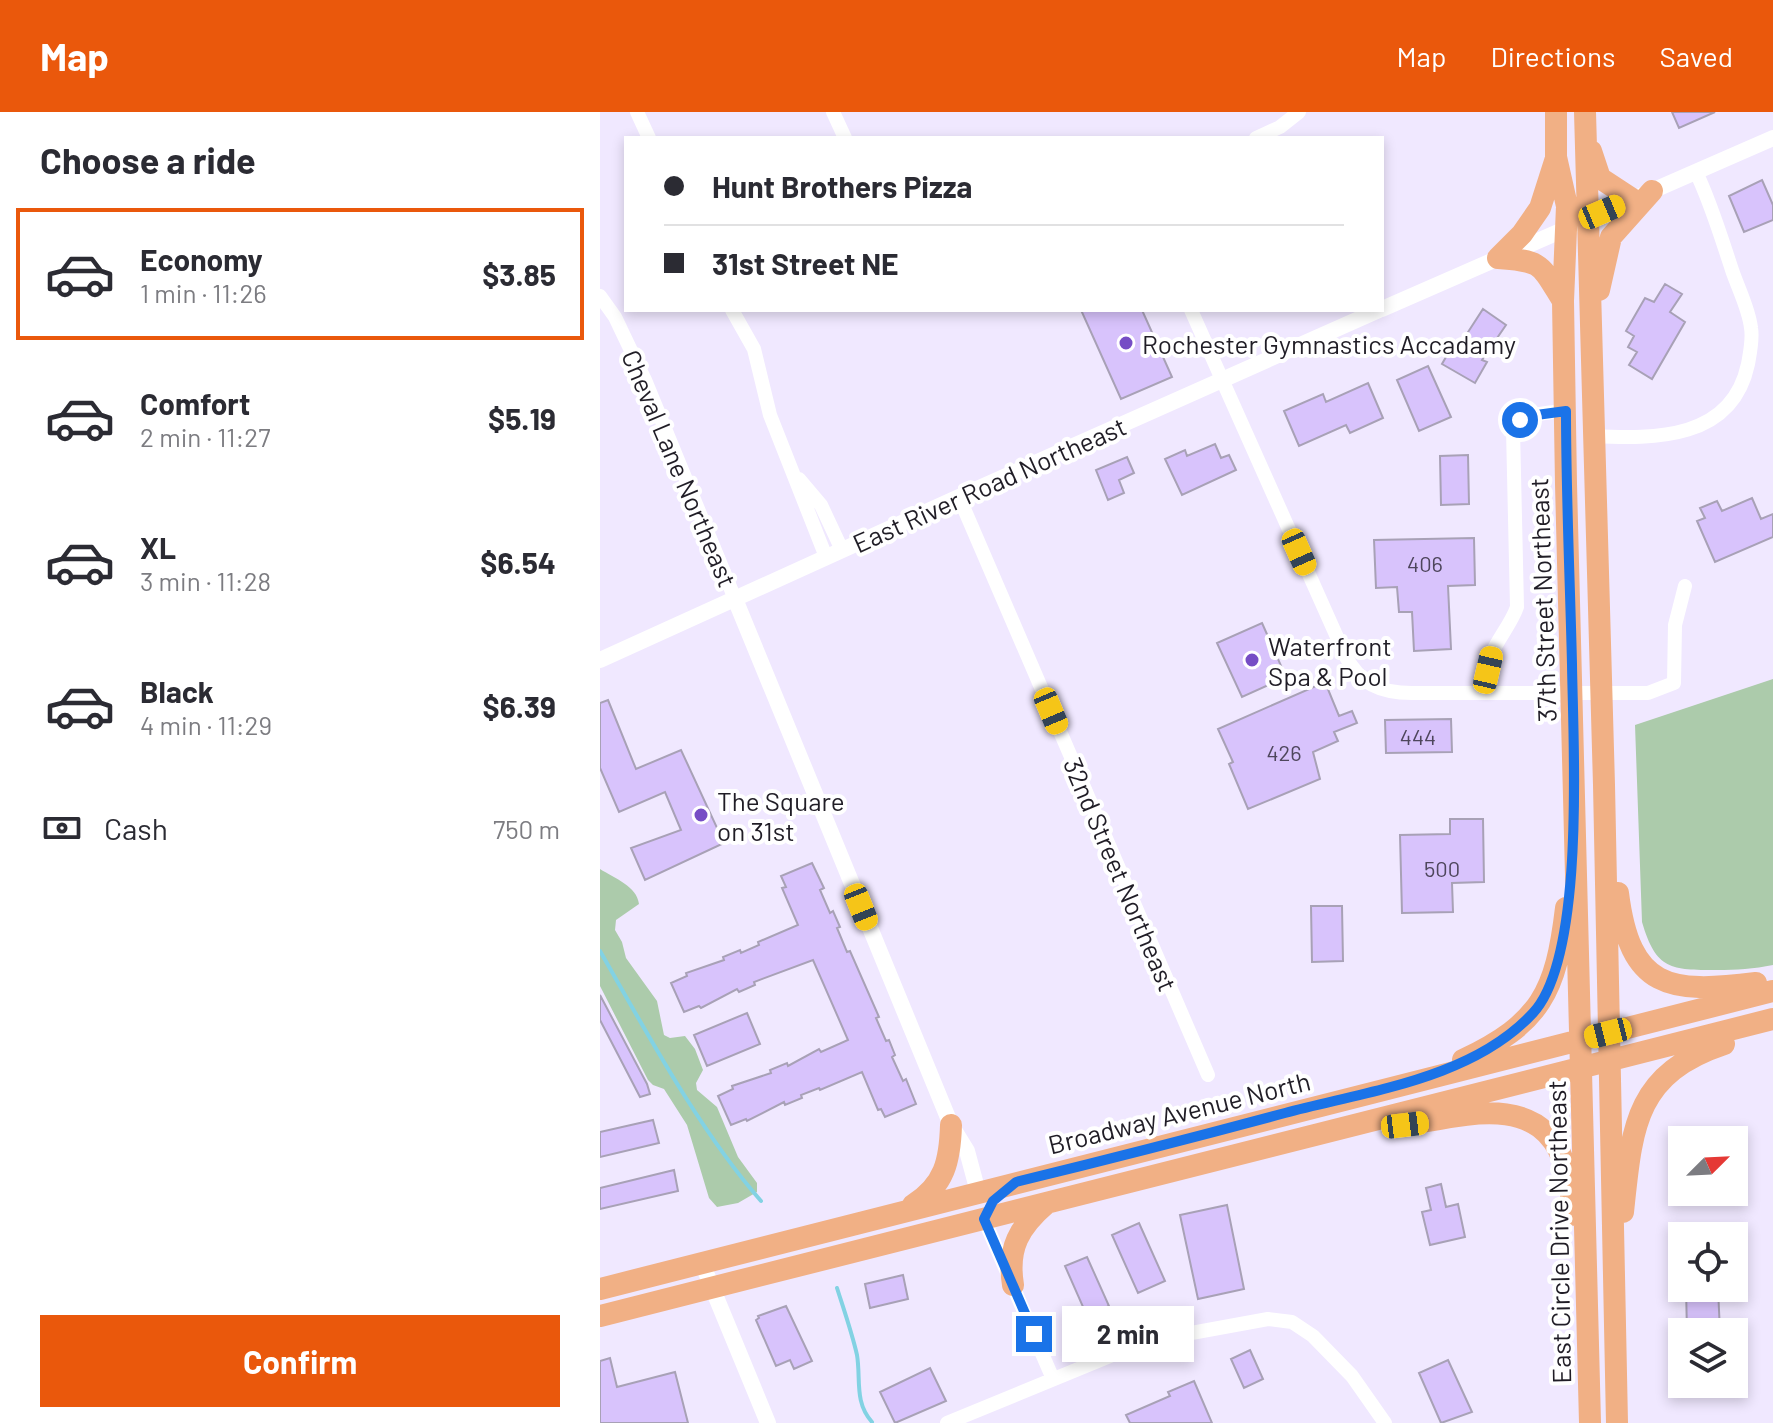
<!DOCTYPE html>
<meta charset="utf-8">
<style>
body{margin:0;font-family:Barlow,sans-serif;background:#f2f2f3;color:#2b2b33;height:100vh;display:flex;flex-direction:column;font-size:30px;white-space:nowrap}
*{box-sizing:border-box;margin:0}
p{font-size:26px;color:#7c7c81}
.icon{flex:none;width:44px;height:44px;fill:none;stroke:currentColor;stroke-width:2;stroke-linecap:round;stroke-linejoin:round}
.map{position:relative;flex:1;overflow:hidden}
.drawer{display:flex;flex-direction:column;background:#fff;width:600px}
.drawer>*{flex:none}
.guide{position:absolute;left:24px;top:24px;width:760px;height:176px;border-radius:0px;box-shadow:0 4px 12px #0003;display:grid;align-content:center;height:176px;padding:0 40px;background:#fff}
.needle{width:52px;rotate:66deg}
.controls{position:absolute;left:1068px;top:1014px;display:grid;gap:16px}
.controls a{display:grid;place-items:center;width:80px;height:80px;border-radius:0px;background:#fff;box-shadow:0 4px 12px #0003;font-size:40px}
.end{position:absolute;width:36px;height:36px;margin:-18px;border:10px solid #1a73e8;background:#fff;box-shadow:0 0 0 4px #fff}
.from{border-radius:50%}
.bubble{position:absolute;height:56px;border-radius:0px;background:#fff;box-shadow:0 4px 12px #0003;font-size:26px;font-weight:700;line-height:56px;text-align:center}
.car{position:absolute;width:24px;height:48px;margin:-24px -12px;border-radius:10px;box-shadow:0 0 6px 2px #0007;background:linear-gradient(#f5c518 24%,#345 0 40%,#f5c518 0 76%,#345 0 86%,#f5c518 0)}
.guide b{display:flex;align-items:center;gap:28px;height:76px;font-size:30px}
.guide b+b{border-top:2px solid #e1e1e2}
.guide i{width:20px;height:20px;background:#2b2b33}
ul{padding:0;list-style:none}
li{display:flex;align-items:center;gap:24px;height:132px;margin:0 16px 12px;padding:0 24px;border:4px solid transparent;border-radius:0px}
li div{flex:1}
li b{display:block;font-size:30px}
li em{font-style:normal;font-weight:700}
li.current{border-color:#ea580c}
li>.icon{width:72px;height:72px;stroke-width:1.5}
h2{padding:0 40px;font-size:36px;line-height:96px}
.pay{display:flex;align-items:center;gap:20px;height:88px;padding:0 40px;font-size:30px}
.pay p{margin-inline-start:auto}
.cta{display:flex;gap:16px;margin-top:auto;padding:16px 40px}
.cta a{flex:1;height:92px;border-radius:0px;background:#ea580c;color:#fff;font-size:32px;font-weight:700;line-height:92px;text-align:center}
header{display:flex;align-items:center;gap:48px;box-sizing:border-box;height:112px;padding:0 40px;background:#ea580c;color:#fff}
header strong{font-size:38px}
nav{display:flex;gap:44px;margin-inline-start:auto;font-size:28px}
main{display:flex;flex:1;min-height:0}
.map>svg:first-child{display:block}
</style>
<header>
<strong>Map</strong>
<nav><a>Map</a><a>Directions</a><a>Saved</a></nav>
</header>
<main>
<section class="drawer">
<h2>Choose a ride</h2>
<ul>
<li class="current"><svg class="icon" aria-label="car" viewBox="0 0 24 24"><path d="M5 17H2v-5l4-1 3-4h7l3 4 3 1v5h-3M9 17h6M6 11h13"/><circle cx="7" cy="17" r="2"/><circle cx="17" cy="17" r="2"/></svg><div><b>Economy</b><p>1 min · 11:26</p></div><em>$3.85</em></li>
<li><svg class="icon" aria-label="car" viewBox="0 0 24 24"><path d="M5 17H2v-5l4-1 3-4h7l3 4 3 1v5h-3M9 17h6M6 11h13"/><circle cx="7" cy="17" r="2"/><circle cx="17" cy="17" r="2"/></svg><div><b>Comfort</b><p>2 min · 11:27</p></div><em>$5.19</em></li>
<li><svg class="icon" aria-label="car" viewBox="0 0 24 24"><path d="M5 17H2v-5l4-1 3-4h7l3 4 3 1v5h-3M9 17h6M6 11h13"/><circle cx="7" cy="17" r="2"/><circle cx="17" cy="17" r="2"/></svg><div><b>XL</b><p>3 min · 11:28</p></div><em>$6.54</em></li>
<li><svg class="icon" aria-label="car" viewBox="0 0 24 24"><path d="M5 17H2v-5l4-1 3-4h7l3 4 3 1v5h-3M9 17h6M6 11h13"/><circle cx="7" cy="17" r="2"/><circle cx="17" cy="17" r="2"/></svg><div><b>Black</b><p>4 min · 11:29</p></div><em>$6.39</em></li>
</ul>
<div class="pay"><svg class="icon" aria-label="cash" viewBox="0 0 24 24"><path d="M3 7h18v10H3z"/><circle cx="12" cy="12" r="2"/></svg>Cash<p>750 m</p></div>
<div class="cta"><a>Confirm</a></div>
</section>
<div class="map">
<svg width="1173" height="1311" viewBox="0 0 1173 1311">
<rect width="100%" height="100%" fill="#f0e8ff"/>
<path fill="#accbab" d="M1173 567V853C1154 857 1136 858 1117 858 1071 858 1056 858 1042 810L1035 613Z
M0 757C14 766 37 774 39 792L16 808 15 818 22 830 26 846 57 889 64 923 70 926 85 924 95 937 103 958 96 971 97 978 117 995 138 1045 157 1071V1080L138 1091 117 1095 109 1086 87 1013 64 977 53 973 48 968 0 874Z"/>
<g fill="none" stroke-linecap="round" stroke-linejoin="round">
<path stroke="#82d2e3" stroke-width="4" d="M0 839C47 921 99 1018 161 1089
M237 1176C244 1198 252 1221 257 1243 261 1267 254 1290 272 1310"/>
</g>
<path fill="#d8c3fc" stroke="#a8a1b6" stroke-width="2" d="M1072 0H1115L1079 16Z
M1162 68 1173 93V108L1144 120 1129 84Z
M1065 172 1082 182 1070 200 1085 210 1052 267 1029 253 1037 240 1028 235 1034 224 1026 219 1045 186 1054 190Z
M883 197 906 213 882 248 887 250 875 271 842 252 854 231 859 234Z
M481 198H542L572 265 521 287Z
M828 254 851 305 819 319 797 268Z
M768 271 783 306 750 321 746 313 699 334 684 299 723 282 726 290Z
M615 332 621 346 629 343 636 358 582 383 565 347 585 338 587 344Z
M868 343 869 392 841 393 840 344Z
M527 345 534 361 519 368 524 381 508 388 496 358Z
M1152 386 1161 407 1173 402V425L1115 450 1097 409 1105 406 1100 396 1117 389 1122 399Z
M874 426 875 473 848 474 851 537 814 539 812 500H799L797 475 776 476 774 428Z
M662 511 686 565 642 585 617 531Z
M725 570 739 604 752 599 757 611 734 620 738 629 713 640 720 667 648 697 629 652 633 650 618 617Z
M8 588 36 657 81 638 124 731 45 768 31 736 81 718 65 680 19 700 0 656V591Z
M851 607 852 640 786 641 785 608Z
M850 707H883L884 770 852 771 853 800 802 801 800 723 850 722Z
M212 751 224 776 220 778 230 801 233 799 240 815 237 816 247 840 250 839 279 905 276 906 286 929 289 928 295 943 292 945 303 969 306 967 316 992 285 1005 281 997 278 998 262 960 220 978 219 976 201 983 202 986 185 993 184 990 147 1009 146 1007 131 1013 118 984 133 977 132 974 171 961 170 958 187 951 188 954 219 937 221 940 248 928 213 848 154 870 155 873 139 880 137 877 101 896 99 894 84 900 71 871 87 864 86 861 124 848 123 845 140 838 141 841 159 833 158 830 198 813 182 776 186 775 181 764Z
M711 794H742L743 849 712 850Z
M0 883 47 972 50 982 40 985 0 908Z
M147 901 160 932 107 954 94 923Z
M53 1008 59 1031 0 1045V1020Z
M74 1058 78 1079 0 1097V1076Z
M841 1072 846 1095 858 1092 865 1125 830 1133 822 1100 831 1098 826 1076Z
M627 1093 644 1177 598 1187 580 1103Z
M539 1111 565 1169 538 1181 512 1123Z
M1094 1111H1117V1124H1085L1084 1112Z
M487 1145 509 1194 487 1204 465 1154Z
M303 1163 308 1187 270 1196 265 1172Z
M1086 1176H1118L1120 1220H1087Z
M186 1194 212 1249 194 1257 190 1248 176 1254 156 1208 159 1206 158 1204Z
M650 1238 663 1267 644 1276 631 1247Z
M10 1246 17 1275 75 1260 88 1311H0V1249Z
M848 1248 872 1300 841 1311 819 1261Z
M330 1256 346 1289 295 1311 280 1280Z
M594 1269 612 1311H530L526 1303 570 1284 568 1280Z"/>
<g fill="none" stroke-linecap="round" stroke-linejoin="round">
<path stroke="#fff" stroke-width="14" d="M37 0 49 26
M233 0 245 26
M656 26 680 15 699 0
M0 184 15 205 45 268 135 487
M132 198 154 237 170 303 226 445
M591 198 745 543C760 572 780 581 812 581H1048L1074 571 1075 513 1085 474
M993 324C1055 327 1132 328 1148 252 1150 241 1153 227 1151 216 1149 197 1138 176 1132 158 1121 125 1111 91 1096 60
M199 367 221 393 242 438
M359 385 608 963
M888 580C888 567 887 553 892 541 899 525 911 512 917 495L913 317C926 300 946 301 966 299
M384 1107 453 1267
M347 1311 527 1237 575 1224 668 1207 692 1210 713 1224 752 1264 785 1311"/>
<path stroke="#fff" stroke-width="16" d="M782 197 1173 26
M135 487 351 1013 367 1039 378 1080
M0 548 359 385 779 198
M102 1151 168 1311"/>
<path stroke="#f1b085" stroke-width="22" d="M956 0V45L967 94 963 189 966 372 990 1311
M985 0 1004 673 1017 1311
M991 39 1000 66 1032 87
M898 146 922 122 940 96 956 46
M898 146C943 149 940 152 963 189
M999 178 1011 125 1052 79
M1018 781C1030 877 1069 882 1156 871
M863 948C941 911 956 880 966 796
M799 1014C855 1006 937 977 963 1048 969 1066 971 1085 975 1103
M313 1093C345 1073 350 1048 351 1013
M1023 1100C1032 1016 1034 962 1124 932
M413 1173C407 1136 419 1115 447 1091
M0 1177 1173 879
M0 1204 1173 907"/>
</g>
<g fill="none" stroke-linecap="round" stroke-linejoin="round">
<path stroke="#1a73e8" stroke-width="10" d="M434 1222 384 1107 393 1089 416 1070C506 1048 596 1025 685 1001 767 979 872 967 933 901 986 844 973 630 972 552 970 468 966 383 966 299L929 304 920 308"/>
</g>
<g fill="#764dc5" stroke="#fff" stroke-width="3">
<circle cx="526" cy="231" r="8"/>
<circle cx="652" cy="548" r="8"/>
<circle cx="101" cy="703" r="8"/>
</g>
<g text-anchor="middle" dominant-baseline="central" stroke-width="8" stroke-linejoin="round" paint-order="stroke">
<g font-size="22" fill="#4e465c">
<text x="825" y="451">406</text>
<text x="818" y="624">444</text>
<text x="684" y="640">426</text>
<text x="842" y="756">500</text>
</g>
<g font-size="26" fill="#201d26" stroke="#fff" text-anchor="start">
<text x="542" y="231">Rochester Gymnastics Accadamy</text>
<text x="668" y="533">Waterfront<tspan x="668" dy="30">Spa &amp; Pool</tspan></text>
<text x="117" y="688">The Square<tspan x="117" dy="30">on 31st</tspan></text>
</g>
<g font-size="26" fill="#201d26" stroke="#fff">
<text transform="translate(80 356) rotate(67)">Cheval Lane Northeast</text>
<text transform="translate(389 372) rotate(-24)">East River Road Northeast</text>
<text transform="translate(942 488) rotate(-92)">37th Street Northeast</text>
<text transform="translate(521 762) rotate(67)">32nd Street Northeast</text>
<text transform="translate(579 1000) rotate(-14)">Broadway Avenue North</text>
<text transform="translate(958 1120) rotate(-91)">East Circle Drive Northeast</text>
</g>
</g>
</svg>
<div class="controls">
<a><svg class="needle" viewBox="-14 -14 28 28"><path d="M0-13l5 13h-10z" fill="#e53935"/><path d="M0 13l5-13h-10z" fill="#7c7c81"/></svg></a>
<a><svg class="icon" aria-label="locate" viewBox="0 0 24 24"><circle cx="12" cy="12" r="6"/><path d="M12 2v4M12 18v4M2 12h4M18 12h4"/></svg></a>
<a><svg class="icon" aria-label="layers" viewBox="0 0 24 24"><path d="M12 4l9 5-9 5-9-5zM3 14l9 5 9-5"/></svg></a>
</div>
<i class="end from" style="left:920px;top:308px"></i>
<i class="end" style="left:434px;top:1222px"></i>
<div class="bubble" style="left:462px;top:1194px;width:132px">2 min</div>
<i class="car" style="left:1002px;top:100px;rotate:67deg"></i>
<i class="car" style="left:699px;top:440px;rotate:156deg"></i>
<i class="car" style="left:888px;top:558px;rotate:13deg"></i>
<i class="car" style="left:451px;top:599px;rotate:157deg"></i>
<i class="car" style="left:261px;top:795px;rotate:158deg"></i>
<i class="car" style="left:1008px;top:921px;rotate:256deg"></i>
<i class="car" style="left:805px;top:1013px;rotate:83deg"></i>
<div class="guide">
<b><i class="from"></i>Hunt Brothers Pizza</b>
<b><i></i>31st Street NE</b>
</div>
</div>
</main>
